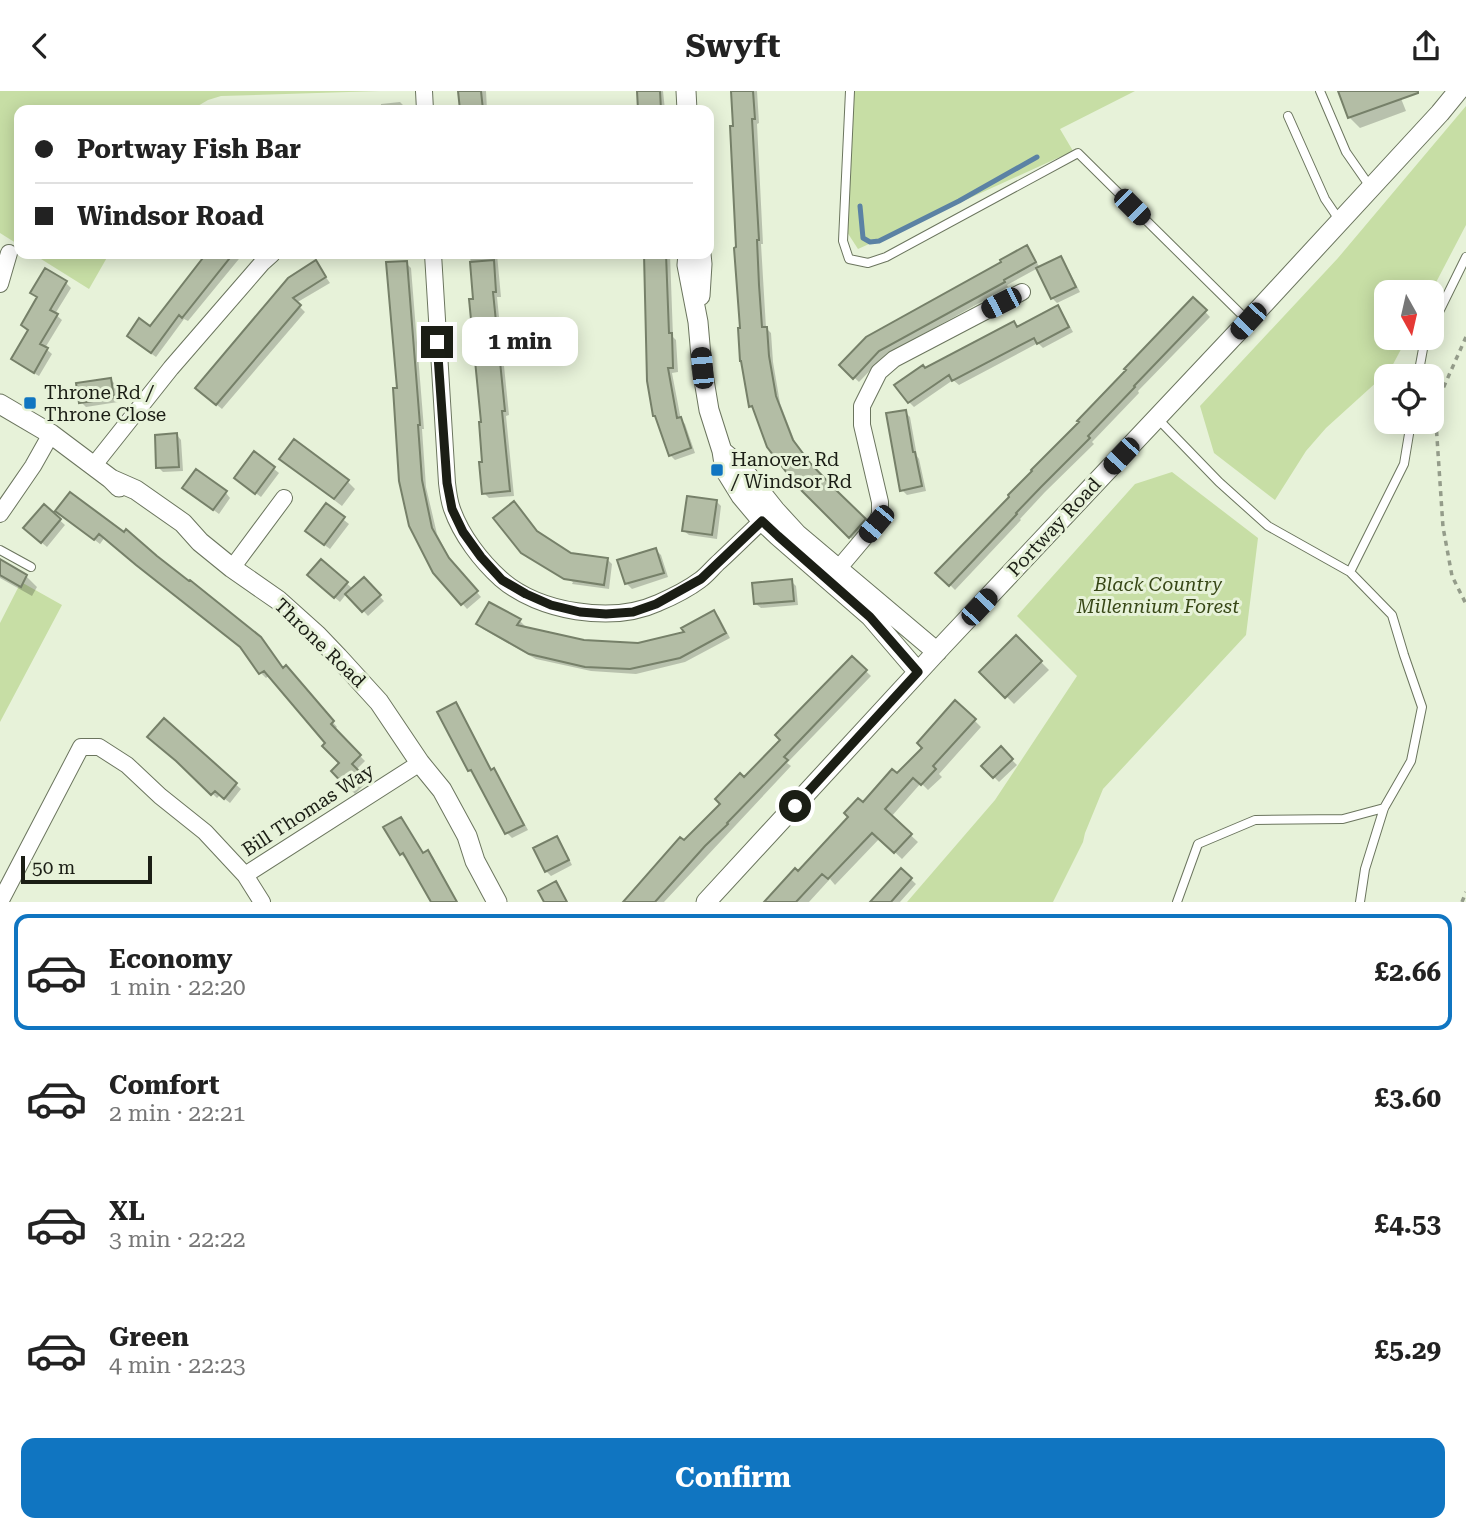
<!DOCTYPE html>
<meta charset="utf-8">
<style>
body{margin:0;font-family:"Roboto Serif",serif;background:#f6f6f6;color:#222;height:100vh;display:flex;flex-direction:column;font-size:26px;white-space:nowrap}
*{box-sizing:border-box;margin:0}
p{font-size:23px;color:#767676}
.icon{flex:none;width:38px;height:38px;fill:none;stroke:currentColor;stroke-width:2;stroke-linecap:round;stroke-linejoin:round}
.map{position:relative;height:811px;overflow:hidden}
.sheet{display:flex;flex-direction:column;background:#fff;flex:1}
.sheet>*{flex:none}
.banner{position:absolute;left:14px;top:14px;width:700px;height:154px;border-radius:14px;box-shadow:0 4px 18px #0003;display:grid;align-content:center;height:154px;padding:0 21px;background:#fff}
.needle{width:46px;rotate:172deg}
.buttons{position:absolute;left:1374px;top:189px;display:grid;gap:14px}
.buttons a{display:grid;place-items:center;width:70px;height:70px;border-radius:14px;background:#fff;box-shadow:0 4px 18px #0003;font-size:35px}
.scale{position:absolute;left:21px;bottom:18px;width:131px;box-sizing:border-box;padding-left:7px;border:4px solid #1b1e15;border-top:0;font-size:19px;line-height:24px;white-space:nowrap;color:#1b1e15;-webkit-text-stroke:5px #e7f2d9;paint-order:stroke}
.end{position:absolute;width:32px;height:32px;margin:-16px;border:9px solid #1b1e15;background:#fff;box-shadow:0 0 0 4px #fff}
.from{border-radius:50%}
.bubble{position:absolute;height:49px;border-radius:14px;background:#fff;box-shadow:0 4px 18px #0003;font-size:23px;font-weight:700;line-height:49px;text-align:center}
.car{position:absolute;width:21px;height:42px;margin:-21px -10px;border-radius:9px;box-shadow:0 0 5px 2px #0007;background:linear-gradient(#222 24%,#8ab4d8 0 40%,#222 0 76%,#8ab4d8 0 86%,#222 0)}
.banner b{display:flex;align-items:center;gap:24px;height:66px;font-size:26px}
.banner b+b{border-top:2px solid #e0e0e0}
.banner i{width:18px;height:18px;background:#222}
ul{padding:12px 0 0;list-style:none}
li{display:flex;align-items:center;gap:21px;height:116px;margin:0 14px 10px;padding:0 7px;border:4px solid transparent;border-radius:14px}
li div{flex:1}
li b{display:block;font-size:26px}
li em{font-style:normal;font-weight:700}
li.active{border-color:#1075c1}
li>.icon{width:63px;height:63px;stroke-width:1.5}
.primary-button{display:flex;gap:14px;margin-top:auto;padding:14px 21px}
.primary-button a{flex:1;height:80px;border-radius:14px;background:#1075c1;color:#fff;font-size:28px;font-weight:700;line-height:80px;text-align:center}
header{display:flex;justify-content:space-between;align-items:center;height:91px;padding:0 21px;background:#fff;font-size:32px;font-weight:700}
.map>svg:first-child{display:block}
</style>
<header><svg class="icon" aria-label="back" viewBox="0 0 24 24"><path d="M15 5l-7 7 7 7"/></svg>Swyft<svg class="icon" aria-label="share" viewBox="0 0 24 24"><path d="M12 15V3M7 8l5-5 5 5M5 13v7h14v-7"/></svg></header>
<div class="map">
<svg width="1466" height="811" viewBox="0 0 1466 811">
<rect width="100%" height="100%" fill="#e7f2d9"/>
<path fill="#c7dea5" d="M0 0H380L221 5 208 9 191 19H19V154L0 142Z
M854 0H1135L1060 38 1073 60 858 158 847 141Z
M1466 15V134L1431 201H1386V247H1407L1390 279 1326 337 1306 360 1275 409 1214 362 1200 315 1338 167Z
M33 163H109L89 198Z
M1172 381 1258 447 1246 544 1103 698 1085 742 1083 751 1053 811H907L995 709 1077 585 1017 525 1135 393Z
M21 491 62 514 0 631V532Z"/>
<path fill="#0003" d="M460 0H486L487 19H460Z
M638 0H663L665 19H639Z
M732 0H757L759 32 757 33 763 153H761L766 237 771 242 773 271 780 312 797 356 838 404 870 434 855 451 798 394 751 315 742 239Z
M1340 0H1398L1406 20 1360 37 1349 26Z
M400 11 405 16V19H381V13Z
M1026 156 1031 161 1040 177 1061 167 1065 172 1080 201 1057 212 1052 207 1038 177 1007 194 1008 196 884 265 859 291 841 274Z
M210 163H243L188 230 184 228 156 266 134 250 150 237Z
M470 163H497L501 206H497L509 324 506 325 514 405 489 407 484 402 483 333Z
M645 163H670L673 246 676 249 678 281 672 282 681 329 685 333 695 362 675 369 670 364 648 205Z
M316 172 330 192 296 212 305 221 222 318 202 302Z
M406 172 411 177 424 338H422L426 396 437 443 453 474 481 506 467 518 435 481 398 298Z
M45 179 66 192 71 197 55 223 62 229 45 257 52 263 39 285 18 273 13 268 30 240 23 234 37 206 32 201Z
M1194 209 1210 226 1138 300 1139 302 1092 351 1094 353 1045 401 1020 428 1021 429 955 499 938 482 1081 331Z
M1057 216 1062 221 1073 241 1043 257 1038 252 959 294 953 289 914 316 909 311 925 279 1013 232 1018 237Z
M111 289 116 294 118 311 86 316 81 311Z
M905 321 910 326 917 365 919 368 926 400 907 404 902 399Z
M177 344 181 349 183 380 163 381 158 376Z
M289 375 347 390 355 398 342 415Z
M274 378 279 382 261 406 241 391Z
M189 401 226 402 230 407 219 423Z
M70 403 284 579 291 581 337 636 334 639 365 670 356 679 367 691 355 703 333 680 341 672 328 652 270 584 266 587 261 582 243 558 105 446 100 453 63 425Z
M716 410 721 415 717 448 689 444 684 440Z
M44 415 65 434 47 456 30 442Z
M326 415 349 433 330 458 312 445Z
M538 443 570 463 607 468 612 473 609 498 572 493 573 491 522 461Z
M656 459 661 464 668 486 632 498 627 493 620 470Z
M0 470 26 485 37 496 32 505 0 487Z
M321 470 353 498 364 488 384 510 368 525 347 502 340 511 314 489Z
M791 490 796 495 798 514 761 517 756 513Z
M490 513 520 530 525 535 523 537 584 551 638 554 686 542 714 521 719 526 730 547 685 571 636 583 591 580 536 568 483 538 479 533Z
M1016 546 1049 579 1014 613 982 581Z
M852 567 871 585 787 672 791 675 664 811H624L782 649Z
M455 613 460 618 492 680 498 684 528 739 512 747 507 742 476 684 469 679Z
M974 629 981 636 939 683 942 686 928 699 921 692 891 726 918 751 902 768 880 747 835 794 830 788 809 811H765L798 782 863 713 897 685Z
M164 630 241 698 230 712 220 704 217 707 183 675Z
M1001 658 1017 674 999 691 983 675Z
M400 728 405 733 424 764 428 761 433 766 457 811H433L408 766 406 768 401 763Z
M556 747 561 752 572 774 551 785 546 780Z
M901 779 916 793 900 811H872Z"/>
<g fill="none" stroke-linecap="round" stroke-linejoin="round">
<path stroke="#5b82a4" stroke-width="5" d="M860 115 863 147 870 151 879 150 959 110 1037 66"/>
</g>
<path fill="#b3bda5" stroke="#768069" stroke-width="2" d="M458 0H481L483 19H460Z
M637 0H660L661 19H638Z
M731 0H753L755 28H752L759 149H757L759 194 762 236H767L769 265 776 305 793 349 811 373 836 399 866 428 849 447 797 395 767 356 752 315 749 316 741 270H740L738 237H740L734 157 736 156 730 35H733Z
M1338 0H1418V2L1348 27Z
M1027 154 1036 171 1004 189 1005 191 879 260 853 288 839 274 866 246 1001 171 1000 169Z
M206 163H233L182 227 179 224 151 262 127 245 139 227 150 235Z
M644 163H666L669 242H672L673 277H668L677 327 681 326 691 357 669 365 655 325H653L647 290Z
M1061 165 1076 196 1051 208 1036 177Z
M316 169 326 186 293 207 301 214 216 314 195 297 288 187Z
M494 169 496 201H493L505 320H502L510 400 482 403 479 371H482L479 331H481L469 208H473L470 171Z
M407 170 420 334H418L422 389 432 437 449 467 478 500 461 514 433 482 409 435 399 390 393 297H397L386 171Z
M45 177 67 190 50 219 58 223 40 253 48 257 34 282 11 268 28 239 21 234 37 206 30 202Z
M1193 206 1207 219 1134 295 1135 296 1088 345 1090 347 1041 396 1016 422 1017 423 949 495 935 482 1009 406 1008 404 1032 380 1031 379 1079 331 1077 330 1126 279 1124 278Z
M1058 214 1069 236 1037 253 1034 247 952 290 949 284 908 312 894 294 923 274 925 277 1014 230 1017 236Z
M111 287 114 307 79 312 76 292Z
M906 319 913 361H915L922 395 900 400 886 322Z
M177 342 179 376 156 377 155 344Z
M294 348 349 389 334 408 279 368Z
M254 360 275 376 255 403 234 387Z
M196 378 227 400 213 419 182 397Z
M70 401 124 441 126 438 157 465 189 490 190 489 261 546 283 577 286 574 334 630 331 633 361 664 352 673 364 685 349 699 331 680 339 672 322 655 325 652 264 580 259 583 240 556 136 474 99 443 94 449 55 420Z
M687 405 717 409 712 444 682 440Z
M514 410 537 440 571 462 608 467 604 494 564 488 521 462 493 427Z
M326 412 345 426 324 454 305 440Z
M44 413 61 428 41 452 23 437Z
M656 457 664 482 625 493 617 469Z
M0 468 27 484 21 496 0 484Z
M321 468 348 491 334 507 307 484Z
M364 486 381 504 362 521 345 503Z
M792 488 794 510 754 513 752 492Z
M489 511 521 528 517 534 584 549 638 552 684 541 681 537 714 519 726 542 680 567 630 578 585 576 529 563 476 533Z
M1016 544 1042 570 1005 607 979 581Z
M852 565 867 579 784 666 788 669 727 732 728 733 705 755 655 811H623L680 746 684 749 720 713 715 708 740 682 744 686 780 649 775 644Z
M955 609 976 628 933 675 936 678 921 694 913 687 885 718 912 743 894 762 872 742 828 788 822 783 796 811H764L795 777 798 780 848 726 844 722 858 707 863 711 892 678 897 682 922 657 917 652Z
M456 611 491 679 494 677 524 734 505 743 471 679 468 680 437 621Z
M164 627 237 692 224 708 215 700 211 704 176 670 147 646Z
M1001 655 1013 668 993 687 981 675Z
M401 726 423 762 428 759 457 811H431L403 762 400 764 383 736Z
M557 745 569 769 545 781 533 757Z
M901 777 912 787 891 811H870Z
M556 790 567 811H544L538 800Z"/>
<g fill="none" stroke-linecap="round" stroke-linejoin="round">
<g stroke="#6b755e" stroke-width="10">
<path id="service" d="M850 0 843 150 849 168 868 172 886 166 1078 62 1248 230
M1320 0 1346 61 1371 97
M1288 25 1325 108 1340 130
M1432 235 1466 166
M1418 285 1425 247
M1157 327 1219 391 1268 435 1350 481 1392 524 1404 564 1422 616 1411 670 1384 717 1365 778 1360 811
M0 459 31 476
M1350 481 1404 373 1411 331
M1177 811 1198 753 1255 729 1343 728 1384 717"/>
</g>
<g stroke="#6b755e" stroke-width="18">
<path id="minor" d="M424 0 425 19
M433 163 447 392C448 401 449 410 452 418 461 444 481 470 501 488 539 521 612 533 658 512 672 506 688 498 700 489 707 484 713 476 720 470 734 457 748 443 762 430
M0 193 9 162
M94 374 171 277 262 172 272 163
M0 423 33 375 51 343
M232 477 284 407
M838 478 876 433 880 423V411L862 334V315L879 281 894 268 1022 201
M0 811 81 656H99L127 674 160 705 205 741 245 784
M262 811 245 784 420 672"/>
</g>
<g stroke="#6b755e" stroke-width="21">
<path id="tertiary" d="M686 0 687 19
M688 163 687 174 698 231 702 277 709 319 722 360 725 379 741 405 762 430 778 445 870 525 918 581
M700 205 702 173 701 163
M0 313 51 343 111 388 119 396
M722 360 741 376 775 419 797 443 937 561
M111 388 136 399 183 432 200 451 232 477 278 509 317 544 338 566 379 611 420 672 442 699 467 745 475 770 497 811
M706 811 943 554 1248 230 1440 22 1458 0"/>
</g>
<path stroke="#949c8a" stroke-width="3.5" stroke-dasharray="5 5" stroke-linecap="butt" d="M1466 246 1441 302 1436 332 1443 436 1452 485 1466 513
M1462 811 1466 801"/>
<use href="#service" stroke="#fff" stroke-width="8"/>
<use href="#minor" stroke="#fff" stroke-width="16"/>
<use href="#tertiary" stroke="#fff" stroke-width="19"/>
</g>
<g fill="none" stroke-linecap="round" stroke-linejoin="round">
<path stroke="#1b1e15" stroke-width="9" d="M437 251 447 392 452 418 463 441 481 466 502 489 526 503 551 514 580 521 606 523 633 521 656 513 701 488 762 430 778 445 870 526 918 581 795 715"/>
</g>
<g fill="#1075c1" stroke="#e7f2d9" stroke-width="2.5">
<rect x="23" y="305" width="14" height="14" rx="3.5"/>
<rect x="710" y="372" width="14" height="14" rx="3.5"/>
</g>
<g text-anchor="middle" dominant-baseline="central" stroke-width="6" stroke-linejoin="round" paint-order="stroke">
<g font-size="19" fill="#1b1e15" stroke="#e7f2d9" text-anchor="start">
<text x="44" y="301">Throne Rd /<tspan x="44" dy="22">Throne Close</tspan></text>
<text x="731" y="368">Hanover Rd<tspan x="731" dy="22">/ Windsor Rd</tspan></text>
</g>
<g font-size="19" fill="#1b1e15" stroke="#e7f2d9">
<text transform="translate(1054 436) rotate(-47)">Portway Road</text>
<text transform="translate(320 552) rotate(44)">Throne Road</text>
<text transform="translate(308 719) rotate(-33)">Bill Thomas Way</text>
</g>
<g font-size="19" font-style="italic" fill="#374716" stroke="#e7f2d9">
<text x="1158" y="493">Black Country<tspan x="1158" dy="22">Millennium Forest</tspan></text>
</g>
</g>
</svg>
<div class="buttons">
<a><svg class="needle" viewBox="-14 -14 28 28"><path d="M0-13l5 13h-10z" fill="#e53935"/><path d="M0 13l5-13h-10z" fill="#767676"/></svg></a>
<a><svg class="icon" aria-label="locate" viewBox="0 0 24 24"><circle cx="12" cy="12" r="6"/><path d="M12 2v4M12 18v4M2 12h4M18 12h4"/></svg></a>
</div>
<div class="scale">50 m</div>
<i class="end from" style="left:795px;top:715px"></i>
<i class="end" style="left:437px;top:251px"></i>
<div class="bubble" style="left:462px;top:226px;width:116px">1 min</div>
<i class="car" style="left:1132px;top:116px;rotate:135deg"></i>
<i class="car" style="left:1001px;top:212px;rotate:243deg"></i>
<i class="car" style="left:1248px;top:230px;rotate:223deg"></i>
<i class="car" style="left:702px;top:277px;rotate:355deg"></i>
<i class="car" style="left:1121px;top:365px;rotate:223deg"></i>
<i class="car" style="left:876px;top:433px;rotate:220deg"></i>
<i class="car" style="left:979px;top:516px;rotate:43deg"></i>
<div class="banner">
<b><i class="from"></i>Portway Fish Bar</b>
<b><i></i>Windsor Road</b>
</div>
</div>
<section class="sheet">
<ul>
<li class="active"><svg class="icon" aria-label="car" viewBox="0 0 24 24"><path d="M5 17H2v-5l4-1 3-4h7l3 4 3 1v5h-3M9 17h6M6 11h13"/><circle cx="7" cy="17" r="2"/><circle cx="17" cy="17" r="2"/></svg><div><b>Economy</b><p>1 min · 22:20</p></div><em>£2.66</em></li>
<li><svg class="icon" aria-label="car" viewBox="0 0 24 24"><path d="M5 17H2v-5l4-1 3-4h7l3 4 3 1v5h-3M9 17h6M6 11h13"/><circle cx="7" cy="17" r="2"/><circle cx="17" cy="17" r="2"/></svg><div><b>Comfort</b><p>2 min · 22:21</p></div><em>£3.60</em></li>
<li><svg class="icon" aria-label="car" viewBox="0 0 24 24"><path d="M5 17H2v-5l4-1 3-4h7l3 4 3 1v5h-3M9 17h6M6 11h13"/><circle cx="7" cy="17" r="2"/><circle cx="17" cy="17" r="2"/></svg><div><b>XL</b><p>3 min · 22:22</p></div><em>£4.53</em></li>
<li><svg class="icon" aria-label="car" viewBox="0 0 24 24"><path d="M5 17H2v-5l4-1 3-4h7l3 4 3 1v5h-3M9 17h6M6 11h13"/><circle cx="7" cy="17" r="2"/><circle cx="17" cy="17" r="2"/></svg><div><b>Green</b><p>4 min · 22:23</p></div><em>£5.29</em></li>
</ul>
<div class="primary-button"><a>Confirm</a></div>
</section>
